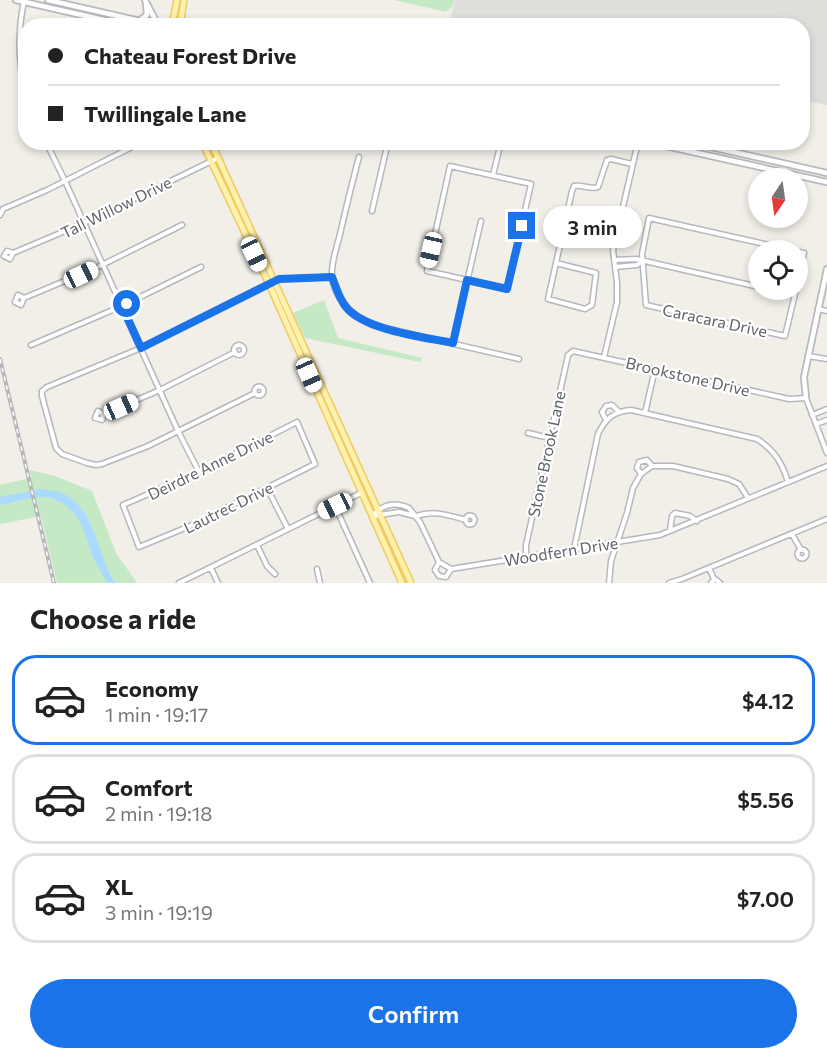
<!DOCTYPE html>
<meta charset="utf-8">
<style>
body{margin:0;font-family:Commissioner,sans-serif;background:#f6f6f6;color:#222;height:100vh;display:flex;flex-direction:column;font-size:22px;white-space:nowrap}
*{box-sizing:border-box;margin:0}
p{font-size:20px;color:#767676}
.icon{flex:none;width:33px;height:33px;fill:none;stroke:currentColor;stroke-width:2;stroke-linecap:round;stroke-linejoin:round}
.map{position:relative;height:583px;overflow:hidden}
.details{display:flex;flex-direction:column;background:#fff;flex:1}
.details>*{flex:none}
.hud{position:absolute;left:18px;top:18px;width:792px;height:132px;border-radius:24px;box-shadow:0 3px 9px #0003;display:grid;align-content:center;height:132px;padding:0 30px;background:#fff}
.needle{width:39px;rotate:193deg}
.fabs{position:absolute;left:748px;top:168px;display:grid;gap:12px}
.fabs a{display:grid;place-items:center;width:60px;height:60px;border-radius:50%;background:#fff;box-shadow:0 3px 9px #0003;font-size:30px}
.end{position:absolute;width:27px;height:27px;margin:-14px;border:8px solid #1a73e8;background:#fff;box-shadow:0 0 0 3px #fff}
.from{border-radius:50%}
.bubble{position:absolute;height:42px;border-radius:21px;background:#fff;box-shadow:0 3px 9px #0003;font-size:20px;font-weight:600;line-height:42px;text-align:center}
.car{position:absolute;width:18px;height:36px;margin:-18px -9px;border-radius:8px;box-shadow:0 0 4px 2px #0007;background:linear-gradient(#fff 24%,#345 0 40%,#fff 0 76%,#345 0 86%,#fff 0)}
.hud b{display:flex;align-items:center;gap:21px;height:57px;font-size:22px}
.hud b+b{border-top:2px solid #e0e0e0}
.hud i{width:15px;height:15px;background:#222}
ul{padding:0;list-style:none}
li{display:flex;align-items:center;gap:18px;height:90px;margin:0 12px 9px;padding:0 18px;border:3px solid #e0e0e0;border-radius:24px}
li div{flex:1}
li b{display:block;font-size:22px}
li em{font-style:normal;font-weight:600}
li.active{border-color:#1a73e8}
li>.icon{width:54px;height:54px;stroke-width:1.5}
h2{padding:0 30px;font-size:27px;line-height:72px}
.action{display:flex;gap:12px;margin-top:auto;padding:12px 30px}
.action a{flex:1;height:69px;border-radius:36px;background:#1a73e8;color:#fff;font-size:24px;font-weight:600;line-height:69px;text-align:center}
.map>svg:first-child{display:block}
</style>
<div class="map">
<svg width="827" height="583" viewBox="0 0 827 583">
<rect width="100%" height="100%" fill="#f1efe8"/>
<path fill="#e0deda" d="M455 0H827V105L803 100 802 26 471 25 450 21Z"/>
<path fill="#c5e8c5" d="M394 0H454L453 6 446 12Z
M324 300 338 338 422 358 420 362 305 338 293 313Z
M30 470 55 476 92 491 116 553 137 583H57L41 516 0 524V485L31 478Z"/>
<path fill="#aadaff" d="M41 489C49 490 57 491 64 494 96 510 97 555 115 583H108C102 574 96 565 92 554 84 533 83 517 63 504 56 500 49 496 41 497 29 497 13 503 0 505V497Z"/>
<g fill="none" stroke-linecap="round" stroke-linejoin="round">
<g stroke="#b5b8bc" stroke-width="7">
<path id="street" d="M24 1C17 34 18 63 26 95
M46 142 65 181 178 431 199 472
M359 157C352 183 346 208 340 234 337 247 331 262 332 276 334 299 353 315 372 325L519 359
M450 166 531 184 507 289 427 271Z
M493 175 501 142
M372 211 388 142
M0 215 3 209 47 190 142 142
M564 224 616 236
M791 250 649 218 642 254 646 305 785 336 796 290
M798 252 804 253 798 279
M13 253 7 251 4 256 10 259 13 253 84 223 218 158
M614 260 636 259 759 287
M556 263 596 273 592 305 585 309 548 299 572 191 574 186C582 184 590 190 598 187L607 160 611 159 632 164
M615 267 637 265 641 262
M771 290 794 295
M24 298 18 295 15 302 21 305 24 298 98 267 182 225
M818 309 827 311
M453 343 481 221
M234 350a5 5 0 1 1 10 0a5 5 0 1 1-10 0Z
M31 345 122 306 201 267
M808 356 827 359
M604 357 617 302V283L613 250 638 142
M254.5 391a4.5 4.5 0 1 1 9 0a4.5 4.5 0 1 1-9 0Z
M255 393 148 446 102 464 96 465 87 463 62 454 56 448 42 396V391L47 387 141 348 279 279 332 277
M645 413 655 369
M104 414 98 411 95 418 102 420 104 414 160 390 235 352
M812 415 827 409
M606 420 602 412 606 406 612 405 619 412
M297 422 315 464 190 526 139 547 123 505 199 472Z
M816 424 827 420
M528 433 550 438
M641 474 637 468 639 462 647 460 652 466
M267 488 288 529
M335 506 370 583
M465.5 520a4.5 4.5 0 1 1 9 0a4.5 4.5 0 1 1-9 0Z
M372 516C382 505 394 501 409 508L420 522 439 562 451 569 660 535 827 466
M373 516 399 512 415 516
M416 516C434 510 448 515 466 520
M670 531 672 516 675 513 690 516 697 521
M792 534 801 550
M257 545 267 566 275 574
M574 549 598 434C605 419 614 411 631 410L757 439C774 450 782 462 788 482
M797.5 554a4.5 4.5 0 1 1 9 0a4.5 4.5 0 1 1-9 0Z
M526 557V545L567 360 568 355 573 351 789 399 806 398 827 453
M439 562 435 570 439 576 446 577 451 569
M211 568 218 583
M709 568 714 579
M317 569 320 583
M179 583 361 493
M609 583 611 561 627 513 633 488 641 474 652 466H673L728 479 739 484 748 498
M669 583 682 579 827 519
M711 583 715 579 720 583"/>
</g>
<g stroke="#b6babf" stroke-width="8">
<path id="secondary" d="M16 0 130 26
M48 0 162 26
M145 0 158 25
M140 20 147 15 146 3
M648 142 827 182
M689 142 827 173
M806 398 804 377 827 269"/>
</g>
<g stroke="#f2c960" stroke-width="8">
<path id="primary" d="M172 26 177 0
M180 26 184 0
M202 142 269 284 402 583
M211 142 411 583"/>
</g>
<use href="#street" stroke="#fff" stroke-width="4"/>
<use href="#secondary" stroke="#fff" stroke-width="4.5"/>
<use href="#primary" stroke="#fff2af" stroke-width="5"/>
<g stroke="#b6b7b8" stroke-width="4">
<path id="rail" d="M0 359 54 583"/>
</g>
<use href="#rail" stroke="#fff" stroke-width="1.5" stroke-dasharray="4.5" stroke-linecap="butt"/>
</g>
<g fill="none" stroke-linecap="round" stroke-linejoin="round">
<path stroke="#1a73e8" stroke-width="8" d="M127 304 122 306 141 348 279 279 332 277C336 287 339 299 346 307 364 330 424 337 453 343L467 280 507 289 522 226"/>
</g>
<g text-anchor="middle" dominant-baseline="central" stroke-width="4.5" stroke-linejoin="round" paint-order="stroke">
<g font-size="16" fill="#5f6368" stroke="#fff">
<text transform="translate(116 207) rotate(-26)">Tall Willow Drive</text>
<text transform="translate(715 320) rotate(12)">Caracara Drive</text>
<text transform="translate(688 376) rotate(13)">Brookstone Drive</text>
<text transform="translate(546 454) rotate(-78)">Stone Brook Lane</text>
<text transform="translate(210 465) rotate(-26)">Deirdre Anne Drive</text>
<text transform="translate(228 507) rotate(-26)">Lautrec Drive</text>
<text transform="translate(561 551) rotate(-9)">Woodfern Drive</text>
</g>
</g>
</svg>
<div class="fabs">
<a><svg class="needle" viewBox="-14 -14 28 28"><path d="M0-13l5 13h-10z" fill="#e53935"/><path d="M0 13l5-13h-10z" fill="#767676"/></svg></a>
<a><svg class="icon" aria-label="locate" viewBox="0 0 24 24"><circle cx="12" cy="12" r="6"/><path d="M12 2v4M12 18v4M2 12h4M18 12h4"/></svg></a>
</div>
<i class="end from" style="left:127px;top:304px"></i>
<i class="end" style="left:522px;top:226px"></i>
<div class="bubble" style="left:543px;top:206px;width:99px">3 min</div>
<i class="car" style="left:431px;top:250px;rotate:193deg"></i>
<i class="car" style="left:254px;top:254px;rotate:155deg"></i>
<i class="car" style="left:81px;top:275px;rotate:65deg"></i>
<i class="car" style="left:309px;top:375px;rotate:156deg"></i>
<i class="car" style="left:121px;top:407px;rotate:66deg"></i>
<i class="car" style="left:335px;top:506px;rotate:245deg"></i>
<div class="hud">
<b><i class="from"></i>Chateau Forest Drive</b>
<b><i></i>Twillingale Lane</b>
</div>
</div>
<section class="details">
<h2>Choose a ride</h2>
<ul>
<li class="active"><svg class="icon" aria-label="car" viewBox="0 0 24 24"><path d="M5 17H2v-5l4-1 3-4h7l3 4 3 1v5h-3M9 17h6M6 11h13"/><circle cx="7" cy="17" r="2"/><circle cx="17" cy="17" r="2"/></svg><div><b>Economy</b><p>1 min · 19:17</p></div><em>$4.12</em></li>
<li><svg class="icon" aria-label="car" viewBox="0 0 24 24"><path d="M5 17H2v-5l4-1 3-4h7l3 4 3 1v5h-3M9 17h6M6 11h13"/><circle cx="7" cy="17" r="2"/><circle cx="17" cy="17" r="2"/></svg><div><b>Comfort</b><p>2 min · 19:18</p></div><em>$5.56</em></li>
<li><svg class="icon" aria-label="car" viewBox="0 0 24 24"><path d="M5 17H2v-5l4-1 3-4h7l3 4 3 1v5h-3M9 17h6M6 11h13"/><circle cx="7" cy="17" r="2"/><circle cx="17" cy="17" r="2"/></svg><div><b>XL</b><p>3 min · 19:19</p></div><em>$7.00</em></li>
</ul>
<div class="action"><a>Confirm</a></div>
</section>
